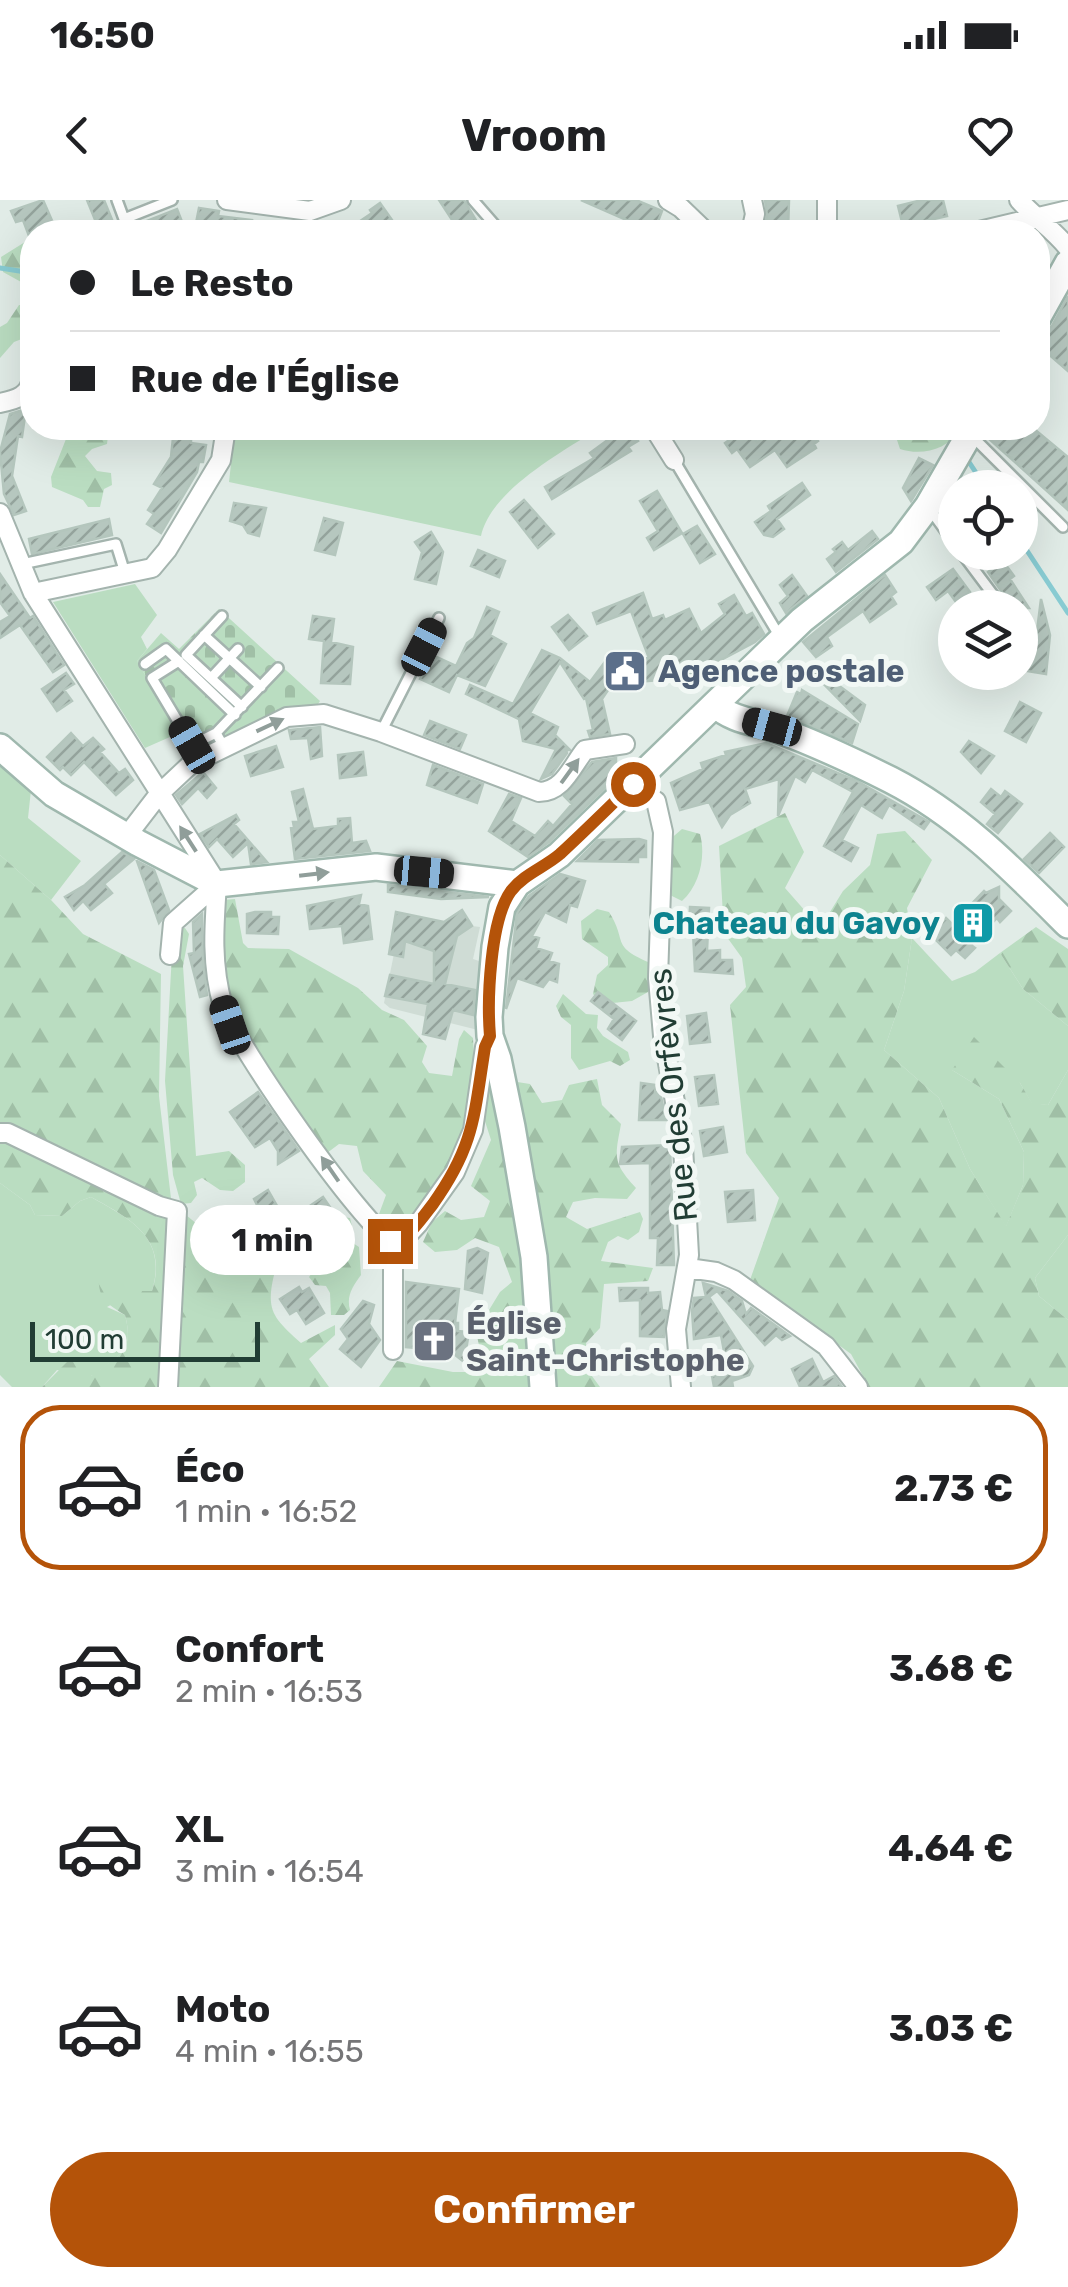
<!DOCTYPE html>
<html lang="fr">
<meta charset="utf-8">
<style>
body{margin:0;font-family:Rubik,sans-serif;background:#f6f6f6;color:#202124;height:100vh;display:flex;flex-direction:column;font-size:38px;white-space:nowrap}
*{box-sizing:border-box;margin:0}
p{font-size:32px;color:#757577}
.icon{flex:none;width:55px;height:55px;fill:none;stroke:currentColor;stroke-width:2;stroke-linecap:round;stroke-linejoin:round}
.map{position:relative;height:1187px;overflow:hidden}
.panel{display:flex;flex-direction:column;background:#fff;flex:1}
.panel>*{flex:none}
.top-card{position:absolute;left:20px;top:20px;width:1030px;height:220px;border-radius:40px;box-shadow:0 10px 40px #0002;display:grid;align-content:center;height:220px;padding:0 50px;background:#fff}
.buttons{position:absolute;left:938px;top:270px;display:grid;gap:20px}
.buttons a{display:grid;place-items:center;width:100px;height:100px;border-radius:50%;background:#fff;box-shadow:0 10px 40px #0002;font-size:50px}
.scale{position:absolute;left:30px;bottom:25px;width:230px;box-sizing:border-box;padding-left:10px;border:5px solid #213d34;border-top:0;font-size:28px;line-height:35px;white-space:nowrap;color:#213d34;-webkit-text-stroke:8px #f2f8f5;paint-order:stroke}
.end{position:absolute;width:45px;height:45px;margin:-22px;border:12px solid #b45309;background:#fff;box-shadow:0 0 0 5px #fff}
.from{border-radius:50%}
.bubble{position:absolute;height:70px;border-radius:35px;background:#fff;box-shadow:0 10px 40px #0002;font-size:32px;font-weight:700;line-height:70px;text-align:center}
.car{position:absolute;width:30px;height:60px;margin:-30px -15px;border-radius:12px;box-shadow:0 0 8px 2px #0007;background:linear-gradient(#222 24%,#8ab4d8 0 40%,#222 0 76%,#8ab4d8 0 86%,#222 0)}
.top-card b{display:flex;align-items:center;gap:35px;height:95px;font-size:38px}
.top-card b+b{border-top:2px solid #e0e0e0}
.top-card i{width:25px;height:25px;background:#202124}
ul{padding:18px 0 0;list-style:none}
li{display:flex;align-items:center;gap:30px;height:165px;margin:0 20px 15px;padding:0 30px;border:5px solid transparent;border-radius:40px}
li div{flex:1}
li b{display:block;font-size:38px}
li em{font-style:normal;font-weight:700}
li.current{border-color:#b45309}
li>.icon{width:90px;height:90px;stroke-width:1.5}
.action{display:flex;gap:20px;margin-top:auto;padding:20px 50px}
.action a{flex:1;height:115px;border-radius:60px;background:#b45309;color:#fff;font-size:40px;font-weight:700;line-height:115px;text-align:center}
.status{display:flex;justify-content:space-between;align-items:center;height:70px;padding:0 50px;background:#fff;direction:ltr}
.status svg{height:28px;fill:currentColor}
header{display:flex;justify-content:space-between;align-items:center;height:130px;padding:0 50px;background:#fff;font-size:45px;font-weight:700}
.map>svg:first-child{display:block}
</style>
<div class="status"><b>16:50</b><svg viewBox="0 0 49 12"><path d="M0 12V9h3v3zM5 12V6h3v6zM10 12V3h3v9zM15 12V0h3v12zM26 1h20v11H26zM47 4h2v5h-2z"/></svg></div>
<header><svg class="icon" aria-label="back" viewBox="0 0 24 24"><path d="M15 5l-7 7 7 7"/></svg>Vroom<svg class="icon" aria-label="heart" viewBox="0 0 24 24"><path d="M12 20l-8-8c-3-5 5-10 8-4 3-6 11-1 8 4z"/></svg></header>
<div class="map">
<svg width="1068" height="1187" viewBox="0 0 1068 1187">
<defs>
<pattern id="forest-firs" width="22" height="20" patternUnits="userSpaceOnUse" patternTransform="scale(2.5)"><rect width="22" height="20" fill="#baddc1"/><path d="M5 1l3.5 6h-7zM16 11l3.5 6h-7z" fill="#a0bfa6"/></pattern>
<pattern id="cemetery-stones" width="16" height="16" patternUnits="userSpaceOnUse" patternTransform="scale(2.5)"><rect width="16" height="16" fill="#baddc1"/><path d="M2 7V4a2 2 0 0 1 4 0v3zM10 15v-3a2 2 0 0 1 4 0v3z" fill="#a0bfa6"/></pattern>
<pattern id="building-hatch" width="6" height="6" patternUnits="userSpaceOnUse" patternTransform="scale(2.5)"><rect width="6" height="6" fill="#b6c7bf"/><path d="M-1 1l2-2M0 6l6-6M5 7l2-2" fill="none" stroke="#94a39c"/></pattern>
</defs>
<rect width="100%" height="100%" fill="#e1ece7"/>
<path fill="#cfdcd5" d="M466 716 472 726 480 727 473 759 488 764 478 830 390 808 384 803 397 739 442 732Z"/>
<path fill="#baddc1" d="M235 228H599C561 253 491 290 481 336L229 282Z
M135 384 157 415 141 437 147 449 137 461 179 533 145 548 53 402Z
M0 561 31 590 28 618 81 661 51 700 0 655Z
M912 738 952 781 975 772 1000 753 1023 789 1068 826V870L1048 905 1032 904 1020 883 952 870 999 899 1024 952 1023 985 1006 1027 970 969 939 898 884 850 904 791Z
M0 983 30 1005 35 1015 62 1016 80 1001 91 997C130 1019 168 1037 152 1091H136L107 1107 125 1115C135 1154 118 1154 93 1176L57 1170 42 1187H12L0 1175Z
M1068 1035V1120L1039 1096 1035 1078Z"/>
<path fill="url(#forest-firs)" d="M25 42 32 47V88L3 72 1 57Z
M19 105H32V135L14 142 0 158V127L7 123Z
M78 228H109L107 244 92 249 85 256 97 271 111 273 112 285 104 289 100 307H88L83 300 52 287 51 277 66 239H78Z
M893 228H958L959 230C948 250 921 256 900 249Z
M785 613 804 652 785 688 814 721 830 712 843 691 870 665 877 634 905 631 932 660 907 708 912 738 904 791 884 850 939 898 970 969 1006 1026 1023 985 1024 952 999 899 952 870 974 837 1020 883 1032 903 1048 905 1068 870V1035L1035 1078 1039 1096 1068 1120V1187H869L851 1154 750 1080 779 998 746 953 730 805 746 787 742 758 724 733 719 646Z
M682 629 700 634C706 656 700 685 682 701L670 695 668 641Z
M0 655 51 700 83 734 161 774 159 896 172 1007 0 929Z
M235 699 243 743 248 748 289 749 358 788 382 810 404 820 427 846 422 862 429 873 452 876 459 839 464 830 473 838C477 892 464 945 432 989 418 1010 412 1024 384 1023L379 1014 386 995 363 971 357 946 339 944 327 953 236 826 221 771 223 700Z
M597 709 609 712C628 742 610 745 648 762L652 773 648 792 632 801 603 804 593 794 597 775 608 765V757L582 739 581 721Z
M1036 727 1068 749V826L1023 789 1000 753Z
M178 728H185L189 734 183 766 196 956 229 951 245 965V982L233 991 220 990 202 978 194 982 197 995 191 1003 181 1004 173 975 165 881 173 735Z
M563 794 586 814 598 815 597 828 603 836 628 852 630 860 620 866 610 861 579 870 571 858V825L561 817 556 806Z
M494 879 515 983 534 1187H379L397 1161 453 1172H472L481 1155 477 1136 468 1125 489 1110 500 1092 512 1082 499 1047 475 1038 457 1050 435 1052 423 1042 432 1022 445 1011 461 1020 484 1017 490 1001 471 986 491 940 483 915 487 883Z
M597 879 602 905 621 924C615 957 612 962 636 988L627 999 595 998 573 1002 566 1017 587 1029 640 1012 643 1019 639 1032 628 1040 618 1036 608 1042 601 1061 653 1068 648 1081 604 1084 600 1128 586 1143 589 1172 600 1187H548L511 881 530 884 542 903 562 900 569 885Z
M0 937 171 1012 162 1187H42L71 1158 92 1176C118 1154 135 1154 125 1115 104 1102 97 1097 99 1071L113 1068 136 1091H152C169 1038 129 1018 91 997L80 1001 62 1016 35 1015 30 1005 0 983Z
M223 1013 242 1016 257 1037 262 1063 274 1075C265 1112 275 1119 301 1143L335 1125V1135L309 1159 329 1187H171L181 1036 186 1015 197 1024Z
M341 1017 350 1018 352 1026 345 1038 359 1047 361 1075C353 1086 346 1096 350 1110L344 1115H331L330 1093 326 1086 315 1085 309 1077 327 1053V1040Z"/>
<path fill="url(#cemetery-stones)" d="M219 409 320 501 316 507 291 508 191 553 137 461 161 433 179 449Z"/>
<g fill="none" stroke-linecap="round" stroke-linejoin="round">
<path stroke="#88cbd2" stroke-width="5" d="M0 68 32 73
M967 259 986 288
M1020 340 1068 413"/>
</g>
<path fill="url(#building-hatch)" stroke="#b4c6bd" stroke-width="2.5" d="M43 0 57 32H32L29 36 23 20 16 22 11 11Z
M87 0H104L117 32H100Z
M439 0H464L483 32H460Z
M581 0H636L662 11 654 32Z
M765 0H789L788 32 764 30 767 16Z
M922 0H943L947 16 903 26 898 6Z
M380 3 397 27 388 32H344L372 13 370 10Z
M199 8 219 11 218 16 252 20 250 32 195 28Z
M177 9 186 32H119Z
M1068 96V171L1038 145 1039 133 1052 126Z
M26 209 22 237 18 236 12 276 26 311 14 315 4 294 0 252 10 214Z
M174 228H188L186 236H191V243L206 245 203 262H199L197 272 161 333 147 324 154 314 148 310 162 288 154 284 171 257Z
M624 228H628L638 241 628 247 631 251 552 299 545 287 594 258 590 253Z
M746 228 757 242 777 228H809L818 241 814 244 816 248 787 267 775 250 750 267 737 249 732 253 725 243Z
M989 228H1033L1068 257V310L987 237Z
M919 258 933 265 911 301 903 288Z
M802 283 810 295 777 319 784 329 773 337 764 335 755 322 771 311 768 306Z
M657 291 682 333 654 350 647 338 658 331 640 301Z
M524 300 554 334 538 348 510 312Z
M234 303 266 308 259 336 248 333 243 325 230 321Z
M324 318 343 323 335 355 315 350Z
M109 319 112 335 32 354 29 339Z
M697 326 715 354 700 363 683 334Z
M872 331 878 339 836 372 827 359 836 352 833 349 842 342 848 350Z
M431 332 443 352 436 384 415 379 422 352 415 342Z
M478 350 505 361 499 377 471 366Z
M1003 361 1014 376 1010 379 1029 408H1013L988 372Z
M953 369 970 392 956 402 948 391 936 400 927 387Z
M0 374 30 418 33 416 64 465 53 472 20 425 0 438V422L10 416 0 402Z
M792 375 807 396 786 413 780 403 788 396 780 385Z
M885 375 896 392 891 396 896 404 870 422 863 411 827 437 832 446 816 457 803 442Z
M643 393 652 419 663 415 665 420 689 409 701 433 725 414 719 404 734 395 746 416 752 413 764 434 755 442 698 472 672 479 612 484 602 499 610 534 590 537 588 531 593 530 586 498 584 499 560 462 530 513 558 527 555 535 570 550H566L567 553 552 574 541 579 556 549 523 541 519 519 466 494 470 485 513 504 542 450 560 458 590 482 610 455 616 465H635V459L649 458 631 411 597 424 593 413Z
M1041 399 1050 435 1046 474 1027 471 1029 446 1035 447Z
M487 407 499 412 490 435 506 444 485 486 457 475 449 492 420 479 432 455 456 466 467 443 474 438Z
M568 415 587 436 569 450 552 427Z
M313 416 334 419 331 442 353 447 350 484 321 483 324 441 309 439Z
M808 468 828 472 834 482 865 505 860 521Z
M66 473 74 484 64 490 72 501 57 511 42 489Z
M802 490 858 524 852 543 787 516 797 492 801 494Z
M1020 502 1041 513 1026 542 1005 531Z
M430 521 466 535 460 549 424 535Z
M320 527 322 556 311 559 308 538 291 539 289 530Z
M71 533 83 546 93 538 104 549 100 552 119 573 125 569 133 580 116 595 84 562 71 575 63 567 60 570 47 557Z
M969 541 994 556 981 573 961 552Z
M766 543 857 581 929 622 924 629 889 605 882 618 861 605 842 640 858 648 851 661 824 646 853 592 812 570 805 582 795 576 778 616 779 579 745 589 750 603 730 615 722 627 709 602 680 610 671 583 703 569 701 563 726 555 725 552Z
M276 546 283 567 251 576 245 556Z
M363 552 366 575 340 578 338 555Z
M616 558V574L606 587 549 642 528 657 489 631 509 594 521 598 511 621 535 636 548 621 553 626 572 604 564 596 592 562Z
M433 565 483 584 477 603 427 585Z
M203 572 216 588 207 598 198 588 182 604 176 595Z
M303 589 313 629 338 626V619L350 618 352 643 366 641 370 651 295 659 291 628 294 627 293 622H299L292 592Z
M991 589 1001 597 1005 591 1022 604 998 633 987 624 995 614 981 602Z
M236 615 239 620 234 624 267 662 251 664 248 643 233 657 217 639 209 647 200 634Z
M1050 633 1064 647 1039 673 1024 659Z
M639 639 646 641V657H638V662L577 661 598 640Z
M122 652 134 659 104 684 112 693 91 710 83 701 74 710 65 697 85 685Z
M137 661 154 670 169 710 159 723Z
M560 674 585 681 577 707 570 705 566 722 545 712 532 736 539 738 536 748 552 753 549 761 559 764 557 782 549 779 543 787 517 778 506 809 517 713 529 696Z
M388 685 489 697 441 699 388 692Z
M999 687V699L1011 711 1000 722 997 718 971 745 975 748 965 758 956 750 951 755 930 734 946 718 952 724 984 691 986 693Z
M361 695 359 704 368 706 372 739 344 743 342 726 310 729 307 706Z
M690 707 709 708 707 751 720 750V760H732L733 774 695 771 693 732H689Z
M462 710 472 726 457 736 445 784 475 790 473 815 453 810 445 839 423 834 428 804 385 796 390 775 434 784V751L405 741 403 757 389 754 396 712 444 722Z
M255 712H271V717H279L278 734 247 733V714Z
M202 714 203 761 207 795 200 797 189 754 194 753 193 722Z
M598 792 636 821 622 840 608 829 614 819 591 801Z
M706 813 710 842 690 844 687 816Z
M714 875 718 904 699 906 695 877Z
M641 883 656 885 655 892H660L666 920H639Z
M258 892 299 951 278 964V951L270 938 255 947 230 912Z
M723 927 727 952 704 956 700 931Z
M670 945 674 1065H657L658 1038H650V963L620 964 622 947Z
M268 990 280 1011 259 1023 251 1009 257 1005 254 999Z
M753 990 755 1020 728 1022 725 992Z
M323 997 334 1013 303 1035 292 1018Z
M477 1048 488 1053 482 1093 465 1089 468 1051Z
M406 1082 459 1089 455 1123H458V1131L469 1132 464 1162 454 1154 440 1150 406 1147Z
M703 1083 728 1091 742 1101 746 1114 751 1108 790 1136 782 1140 776 1135 765 1145 717 1091 709 1097 753 1166 749 1175 732 1181 733 1187H714L712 1176 728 1173 721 1135 694 1139 692 1111 694 1098 706 1097Z
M299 1087 302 1092 309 1088 324 1113 306 1124 297 1110 290 1114 280 1099Z
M619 1088H648V1093L660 1092 662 1110 667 1111 664 1137 640 1136V1100L620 1101Z
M363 1101 374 1105 369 1124 380 1140 361 1167 340 1149 348 1139 341 1129Z
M812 1159 823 1182 834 1176 842 1187H800L792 1169Z"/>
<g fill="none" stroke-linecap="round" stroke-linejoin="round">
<g stroke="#a4b4ae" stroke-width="14">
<path id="lane" d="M117 0 124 19 172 0
M473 0 501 32
M971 235 1063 327
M674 260 780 437
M929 308 955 344
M961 352 1003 408
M22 364 116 344 125 373
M222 416 186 455 242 507
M204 435 261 487
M179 461 152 478 192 545 216 533
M145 464 166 449 235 515
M1009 473V472
M211 478 238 449
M381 532 439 418
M224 547 216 533 278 468"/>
</g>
<g stroke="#a4b4ae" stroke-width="22">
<path id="street" d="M227 0 310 11 341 0
M668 0 681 8 706 32
M1019 0C1035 18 1053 29 1068 48
M751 32 755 14 752 0
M827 32V0
M975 32 1068 10
M0 203C15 200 30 196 32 178
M654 228 674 260
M0 313 33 393 217 683
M33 393 152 368 167 350 221 260 226 228
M656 601 663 632 658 778 663 836 683 946 689 1055 676 1129 681 1187
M126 637 159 594 191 564 287 517 324 514 381 532 539 592C563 592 572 566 585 550L625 544
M217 684C214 726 211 765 223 806 234 842 363 1027 393 1042
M170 755 173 723 217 684
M0 933H8L159 1006 177 1011 168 1187
M393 1042 406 1037 418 1024 455 972 473 930 485 847 490 836
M688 1068 716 1072 734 1080 826 1146 858 1187
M393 1150V1042"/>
</g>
<g stroke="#9fb8ae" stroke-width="30">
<path id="secondary" d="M1038 117 1068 63
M716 505C732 521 758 522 779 530 817 544 855 562 891 580 961 616 1013 670 1068 725
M0 547 54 594 138 643 217 684 376 667 517 684
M543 1187 534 1057 512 927 498 859 490 836 489 817 495 747 502 707 517 684 559 655 802 420 901 342 928 306 973 228"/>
</g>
<use href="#lane" stroke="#fff" stroke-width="9"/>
<use href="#street" stroke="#fff" stroke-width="18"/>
<use href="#secondary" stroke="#fff" stroke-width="25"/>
</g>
<defs><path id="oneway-solid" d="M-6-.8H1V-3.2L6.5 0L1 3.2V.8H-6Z" transform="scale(2.5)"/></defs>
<g fill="#909e9a">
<use href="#oneway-solid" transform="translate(270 525) rotate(-25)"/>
<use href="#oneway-solid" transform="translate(570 571) rotate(-54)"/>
<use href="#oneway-solid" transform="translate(188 639) rotate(-123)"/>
<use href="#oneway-solid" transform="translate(314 674) rotate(-7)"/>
<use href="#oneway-solid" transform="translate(330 969) rotate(-125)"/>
</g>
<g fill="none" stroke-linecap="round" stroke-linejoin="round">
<path stroke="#b45309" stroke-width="12" d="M390 1041 402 1040C414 1030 423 1017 433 1004 475 945 474 915 485 847L490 836C487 800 490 720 511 691 524 674 545 667 560 654 585 631 609 607 633 584"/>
</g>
<defs>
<g id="civic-square" transform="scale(2.25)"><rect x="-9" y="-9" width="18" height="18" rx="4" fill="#5c6f8a" stroke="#f2f8f5"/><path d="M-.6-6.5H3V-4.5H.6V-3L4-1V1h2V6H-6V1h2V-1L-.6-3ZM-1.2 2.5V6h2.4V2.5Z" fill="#fff"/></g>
<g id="building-square" transform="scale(2.25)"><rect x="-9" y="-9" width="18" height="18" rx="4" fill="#0f9aa8" stroke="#f2f8f5"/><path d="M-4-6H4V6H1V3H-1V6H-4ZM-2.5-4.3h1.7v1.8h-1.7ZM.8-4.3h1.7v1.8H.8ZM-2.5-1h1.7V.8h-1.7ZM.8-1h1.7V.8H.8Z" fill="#fff"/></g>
<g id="church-square" transform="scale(2.25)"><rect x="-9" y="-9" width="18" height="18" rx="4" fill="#6b7280" stroke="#f2f8f5"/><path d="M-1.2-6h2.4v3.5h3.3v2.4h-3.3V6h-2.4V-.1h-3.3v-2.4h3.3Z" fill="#fff"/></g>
</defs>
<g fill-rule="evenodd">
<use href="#civic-square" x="625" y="471"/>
<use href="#building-square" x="973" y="723"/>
<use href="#church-square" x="434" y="1141"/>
</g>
<g text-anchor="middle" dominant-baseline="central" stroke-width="10" stroke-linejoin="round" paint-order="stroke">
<g font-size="32" font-weight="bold" fill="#4e5e75" stroke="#f2f8f5" text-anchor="start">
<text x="658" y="471">Agence postale</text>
</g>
<g font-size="32" font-weight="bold" fill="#0d838f" stroke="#f2f8f5" text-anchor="end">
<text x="940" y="723">Chateau du Gavoy</text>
</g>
<g font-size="32" fill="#213d34" stroke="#f2f8f5">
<text transform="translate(673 895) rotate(-96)">Rue des Orfèvres</text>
</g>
<g font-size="32" font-weight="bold" fill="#5b616d" stroke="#f2f8f5" text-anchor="start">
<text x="466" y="1123">Église<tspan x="466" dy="37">Saint-Christophe</tspan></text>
</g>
</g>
</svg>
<div class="buttons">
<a><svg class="icon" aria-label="locate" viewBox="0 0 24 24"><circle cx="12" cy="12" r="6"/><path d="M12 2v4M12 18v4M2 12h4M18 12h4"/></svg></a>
<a><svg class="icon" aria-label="layers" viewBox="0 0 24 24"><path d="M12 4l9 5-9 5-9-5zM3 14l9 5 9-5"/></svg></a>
</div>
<div class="scale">100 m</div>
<i class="end from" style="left:633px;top:584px"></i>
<i class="end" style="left:390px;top:1041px"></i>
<div class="bubble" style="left:190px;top:1005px;width:165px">1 min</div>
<i class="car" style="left:424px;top:447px;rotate:27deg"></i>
<i class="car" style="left:772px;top:527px;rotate:285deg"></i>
<i class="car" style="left:192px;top:545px;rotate:330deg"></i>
<i class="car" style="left:424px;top:672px;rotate:95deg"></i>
<i class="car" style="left:230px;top:825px;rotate:341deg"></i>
<div class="top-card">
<b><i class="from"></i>Le Resto</b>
<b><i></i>Rue de l'Église</b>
</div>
</div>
<section class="panel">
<ul>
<li class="current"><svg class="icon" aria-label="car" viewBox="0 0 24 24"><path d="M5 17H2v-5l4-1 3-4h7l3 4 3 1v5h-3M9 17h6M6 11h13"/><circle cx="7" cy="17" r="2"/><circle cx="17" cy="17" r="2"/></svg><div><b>Éco</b><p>1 min · 16:52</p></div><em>2.73 €</em></li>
<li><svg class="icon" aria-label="car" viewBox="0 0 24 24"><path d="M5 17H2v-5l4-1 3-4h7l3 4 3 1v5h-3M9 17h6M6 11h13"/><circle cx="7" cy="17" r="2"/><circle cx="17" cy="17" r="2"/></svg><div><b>Confort</b><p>2 min · 16:53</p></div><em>3.68 €</em></li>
<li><svg class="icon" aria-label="car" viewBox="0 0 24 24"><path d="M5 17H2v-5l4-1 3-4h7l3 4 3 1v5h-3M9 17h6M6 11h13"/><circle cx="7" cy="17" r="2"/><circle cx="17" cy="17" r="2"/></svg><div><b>XL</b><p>3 min · 16:54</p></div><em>4.64 €</em></li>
<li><svg class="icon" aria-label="car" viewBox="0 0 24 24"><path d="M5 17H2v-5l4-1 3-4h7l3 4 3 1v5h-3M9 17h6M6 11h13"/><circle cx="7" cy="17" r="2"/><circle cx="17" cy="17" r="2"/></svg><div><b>Moto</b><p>4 min · 16:55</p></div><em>3.03 €</em></li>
</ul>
<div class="action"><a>Confirmer</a></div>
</section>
